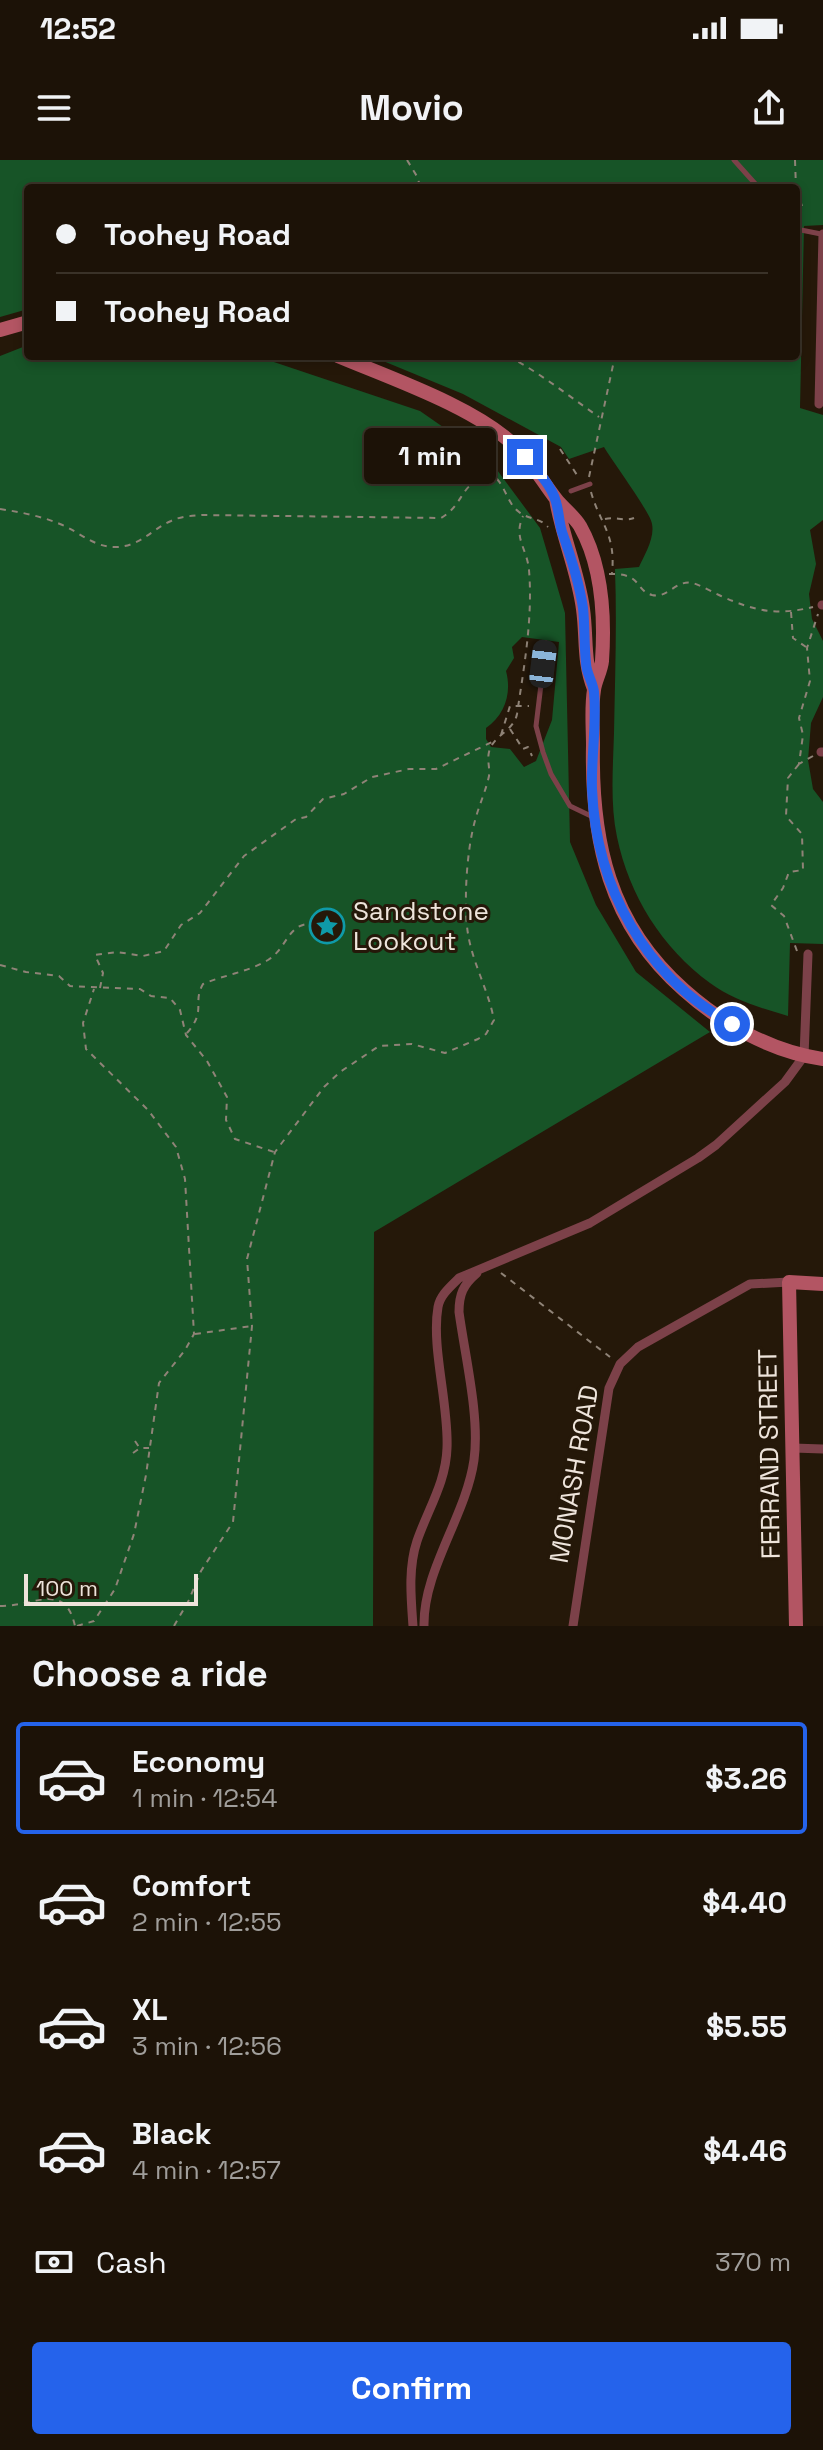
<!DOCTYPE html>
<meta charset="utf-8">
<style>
body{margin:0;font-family:"Space Grotesk",sans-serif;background:#251b11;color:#f1f3f6;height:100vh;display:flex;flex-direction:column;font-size:30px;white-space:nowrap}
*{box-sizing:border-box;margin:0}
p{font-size:26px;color:#a09e9b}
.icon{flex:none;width:44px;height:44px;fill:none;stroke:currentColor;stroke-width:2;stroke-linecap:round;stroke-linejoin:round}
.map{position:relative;height:1466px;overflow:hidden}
.sheet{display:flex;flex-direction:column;background:#1c1207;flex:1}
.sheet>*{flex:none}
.guide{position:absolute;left:24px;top:24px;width:776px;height:176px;border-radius:8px;box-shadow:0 4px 12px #0003,0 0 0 2px #3a3228;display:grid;align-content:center;height:176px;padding:0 32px;background:#1c1207}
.scale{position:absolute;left:24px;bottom:20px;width:174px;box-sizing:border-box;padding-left:8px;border:4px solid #eee4db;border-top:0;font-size:22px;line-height:28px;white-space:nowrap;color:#eee4db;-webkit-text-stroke:6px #251809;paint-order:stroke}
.end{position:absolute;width:36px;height:36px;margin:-18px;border:10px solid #2563eb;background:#fff;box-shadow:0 0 0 4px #fff}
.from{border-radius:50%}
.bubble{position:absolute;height:56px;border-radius:8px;background:#1c1207;box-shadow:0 4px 12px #0003,0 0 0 2px #3a3228;font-size:26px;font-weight:800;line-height:56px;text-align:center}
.car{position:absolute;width:24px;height:48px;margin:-24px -12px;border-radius:10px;box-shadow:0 0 6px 2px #0007;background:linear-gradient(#222 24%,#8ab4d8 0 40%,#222 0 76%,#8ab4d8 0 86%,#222 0)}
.guide b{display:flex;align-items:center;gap:28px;height:76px;font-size:30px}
.guide b+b{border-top:2px solid #3a3228}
.guide i{width:20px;height:20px;background:#f1f3f6}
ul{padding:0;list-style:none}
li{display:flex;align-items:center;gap:24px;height:112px;margin:0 16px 12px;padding:0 16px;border:4px solid transparent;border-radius:8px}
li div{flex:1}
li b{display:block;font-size:30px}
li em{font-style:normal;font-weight:800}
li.current{border-color:#2563eb}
li>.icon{width:72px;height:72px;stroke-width:1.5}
h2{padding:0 32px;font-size:36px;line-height:96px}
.pay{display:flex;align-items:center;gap:20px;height:88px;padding:0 32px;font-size:30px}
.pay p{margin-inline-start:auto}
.button{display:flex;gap:16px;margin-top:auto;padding:16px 32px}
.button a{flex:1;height:92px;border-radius:8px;background:#2563eb;color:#fff;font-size:32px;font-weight:800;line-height:92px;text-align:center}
.status{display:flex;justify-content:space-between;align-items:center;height:56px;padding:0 40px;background:#1c1207;direction:ltr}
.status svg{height:22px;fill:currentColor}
header{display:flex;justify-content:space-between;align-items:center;height:104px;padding:0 32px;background:#1c1207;font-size:36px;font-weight:800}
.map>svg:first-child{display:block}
</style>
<div class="status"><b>12:52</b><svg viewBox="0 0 49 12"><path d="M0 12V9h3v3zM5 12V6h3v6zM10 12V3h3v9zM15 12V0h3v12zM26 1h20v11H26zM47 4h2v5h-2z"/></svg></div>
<header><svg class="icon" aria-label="menu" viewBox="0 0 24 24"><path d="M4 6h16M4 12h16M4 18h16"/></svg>Movio<svg class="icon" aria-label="share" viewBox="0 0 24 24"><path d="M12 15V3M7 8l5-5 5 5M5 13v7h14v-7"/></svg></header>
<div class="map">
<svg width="823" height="1466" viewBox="0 0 823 1466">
<rect width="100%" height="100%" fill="#251809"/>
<path fill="#175427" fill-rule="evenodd" d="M0 0H823V65L804 66 800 248 823 255V360L810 370 816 404 809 434 812 459 823 481V537L811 563 808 600 813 629 823 642V784L790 783 788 856C761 848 733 840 710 823 662 788 629 735 617 677 610 644 613 607 614 573 615 518 617 464 615 409L639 407C644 396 655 378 652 364 651 353 612 301 604 287L569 299 561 287 463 234 371 196H796V28H28V149L0 157Z
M28 185V196H256L420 251 489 299 540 368 565 453 570 682 596 745 636 812 710 872 374 1072 373 1466H0V196ZM522 477 559 482 552 560 536 601 524 607 510 589 491 587 486 579V568C505 555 512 533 506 511L514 498 512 487Z"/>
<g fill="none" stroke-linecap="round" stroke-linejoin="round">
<path stroke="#8f8377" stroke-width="2" stroke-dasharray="6 6" stroke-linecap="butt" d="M407 0 418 18 420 28
M795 0 796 28
M796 29 802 46 800 59 803 62
M508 196C540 213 569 236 599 257
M560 289 579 318
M589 317 615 196
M591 332C600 364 616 374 612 413
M0 349C20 352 41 356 60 364 80 372 94 388 117 387 140 386 151 370 171 361 181 356 192 356 202 355L441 358C468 342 459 316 497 319 506 329 508 344 519 352 529 360 539 357 548 367
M605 359C615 356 623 362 634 358
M609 414C643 413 634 430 652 435 668 439 676 419 693 423 702 426 712 432 721 436 755 451 776 456 813 447
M791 452 793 478 806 487
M510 569 523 589 528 587 532 596
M501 575 510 546H529
M813 596 799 604 803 575 799 558 810 521 807 488 818 454
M797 791 784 756 771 745 783 728 789 712 803 710 802 674 786 656 788 618 799 604
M0 805 26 812 59 816 70 826 140 829 151 836 170 838 180 850 186 875 207 901 227 937 226 960 235 979 274 992
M100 828 103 813 95 795 117 792 143 796 164 791 181 765 200 753 244 696 296 659 306 657 323 639 344 634 372 617 409 609H436L494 581
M187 873C207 850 192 843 203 824 224 815 248 812 268 800 291 786 286 755 327 766
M501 1113 610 1197
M195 1174 252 1166
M135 1281 139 1287
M133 1293 140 1288H149
M0 1446C35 1446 65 1421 75 1466
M77 1466 94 1461 115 1429 134 1374 146 1315 159 1223 185 1190 194 1174 185 1019 176 987 148 950 86 889 83 863 94 829
M174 1466 189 1440 201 1411 233 1362 252 1166 247 1099 275 992 324 927 340 912 379 886 412 884 445 893 478 879 486 874 494 860C488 828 470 799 467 766 464 735 467 687 476 657 480 643 486 630 489 616 490 608 487 600 489 592 493 575 514 571 517 554 524 507 533 458 529 410 527 388 513 378 523 356"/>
<path stroke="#7c4149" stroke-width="5" d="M734 0 759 28
M796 69 821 74
M571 331 590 324
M546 483 536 566 543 592 551 614 570 646 593 657"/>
<path stroke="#7c4149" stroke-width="9" d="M819 244 823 74
M822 445H823
M821 592H823
M793 1288 823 1289
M413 1466C411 1438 408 1408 417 1381 428 1349 446 1322 447 1288 449 1245 431 1187 438 1147 440 1135 451 1126 459 1118L590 1063 698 998 716 985 785 922 804 896 808 794
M424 1466C423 1410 466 1356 474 1300 480 1257 465 1196 459 1152 459 1134 463 1125 477 1113
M573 1466 609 1228 620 1204 638 1187 750 1124 789 1122"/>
<path stroke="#b35563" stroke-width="14" d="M0 170 28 162
M338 196C390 218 475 247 515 286 532 302 542 321 556 339 563 348 574 356 580 366 602 405 605 457 602 501 601 511 595 521 594 530 591 548 593 567 593 585 591 681 609 764 684 830 722 864 772 892 823 899
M556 339C562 376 578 411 583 449 587 478 583 501 594 529
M796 1466 789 1122 823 1124"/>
</g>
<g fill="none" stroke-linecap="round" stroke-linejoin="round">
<path stroke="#2563eb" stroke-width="10" d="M525 297C536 309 552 326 556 342 559 352 559 362 562 372 571 397 579 421 583 448 585 466 584 485 586 503 586 513 593 522 594 532 597 564 591 597 592 629 596 727 645 817 732 864"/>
</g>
<defs>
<g id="sight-ring" transform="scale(1.8)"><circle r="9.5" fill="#251809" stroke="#0f9aa8" stroke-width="1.5"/><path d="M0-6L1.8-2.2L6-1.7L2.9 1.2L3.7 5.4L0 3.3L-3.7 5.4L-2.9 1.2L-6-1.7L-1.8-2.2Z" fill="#0f9aa8"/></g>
</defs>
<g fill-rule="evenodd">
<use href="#sight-ring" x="327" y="766"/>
</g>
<g text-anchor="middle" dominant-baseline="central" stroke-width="6" stroke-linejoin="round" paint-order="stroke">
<g font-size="26" fill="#eee4db" stroke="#251809" text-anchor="start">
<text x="353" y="751">Sandstone<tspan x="353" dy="30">Lookout</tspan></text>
</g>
<g font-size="26" fill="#eee4db" stroke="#251809">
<text transform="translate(769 1294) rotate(-91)">FERRAND STREET</text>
<text transform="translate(574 1314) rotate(-80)">MONASH ROAD</text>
</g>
</g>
</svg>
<div class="scale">100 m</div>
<i class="end from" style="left:732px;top:864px"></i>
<i class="end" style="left:525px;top:297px"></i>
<div class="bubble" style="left:364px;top:268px;width:132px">1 min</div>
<i class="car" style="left:543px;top:504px;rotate:7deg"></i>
<div class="guide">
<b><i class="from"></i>Toohey Road</b>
<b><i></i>Toohey Road</b>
</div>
</div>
<section class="sheet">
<h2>Choose a ride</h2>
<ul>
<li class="current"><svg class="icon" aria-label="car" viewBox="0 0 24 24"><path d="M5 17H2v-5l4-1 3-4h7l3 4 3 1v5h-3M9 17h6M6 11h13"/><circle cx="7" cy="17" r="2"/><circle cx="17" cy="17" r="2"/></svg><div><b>Economy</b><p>1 min · 12:54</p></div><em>$3.26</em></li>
<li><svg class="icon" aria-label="car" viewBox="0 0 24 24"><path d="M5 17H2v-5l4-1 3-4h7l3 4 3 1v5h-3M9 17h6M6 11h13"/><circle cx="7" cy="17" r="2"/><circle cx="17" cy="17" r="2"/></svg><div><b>Comfort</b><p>2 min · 12:55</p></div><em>$4.40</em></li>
<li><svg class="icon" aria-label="car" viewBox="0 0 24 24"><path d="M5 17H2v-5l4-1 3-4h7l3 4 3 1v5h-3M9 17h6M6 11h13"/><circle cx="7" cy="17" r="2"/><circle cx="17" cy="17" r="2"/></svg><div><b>XL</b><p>3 min · 12:56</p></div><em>$5.55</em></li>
<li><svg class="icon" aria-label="car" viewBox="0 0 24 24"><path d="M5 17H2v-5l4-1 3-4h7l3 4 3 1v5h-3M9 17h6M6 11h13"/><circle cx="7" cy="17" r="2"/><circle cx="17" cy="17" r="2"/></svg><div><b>Black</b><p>4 min · 12:57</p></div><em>$4.46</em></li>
</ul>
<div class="pay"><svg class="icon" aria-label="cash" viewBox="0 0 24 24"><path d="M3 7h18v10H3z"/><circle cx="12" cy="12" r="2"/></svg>Cash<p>370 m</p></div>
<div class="button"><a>Confirm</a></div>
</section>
